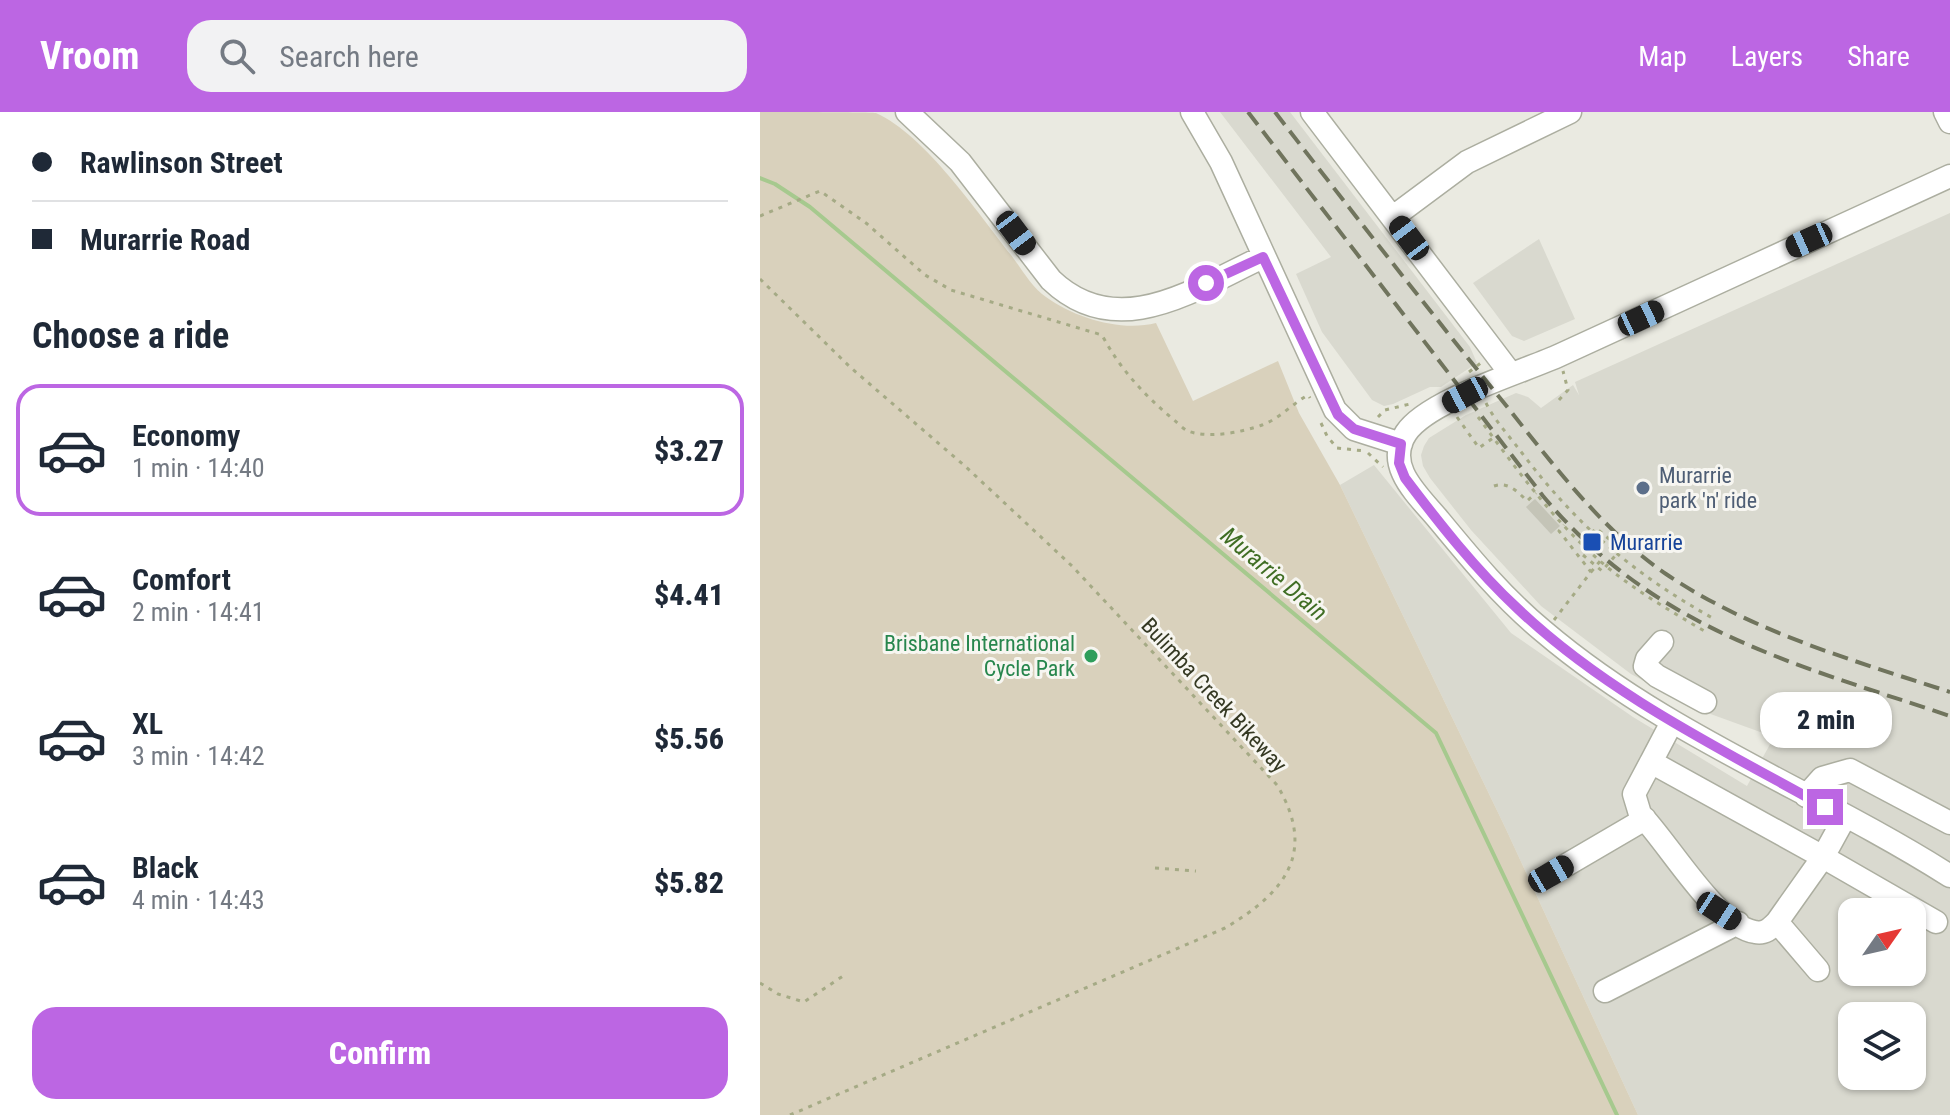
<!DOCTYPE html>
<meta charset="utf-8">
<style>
body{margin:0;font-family:"Roboto Condensed",sans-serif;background:#f2f2f3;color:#1f2937;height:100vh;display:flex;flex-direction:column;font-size:30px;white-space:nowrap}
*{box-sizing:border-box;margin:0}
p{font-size:26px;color:#747a83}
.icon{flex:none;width:44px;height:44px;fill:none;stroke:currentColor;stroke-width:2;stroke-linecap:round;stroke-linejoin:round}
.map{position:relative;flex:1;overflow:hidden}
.sheet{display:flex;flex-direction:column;background:#fff;width:760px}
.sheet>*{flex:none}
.top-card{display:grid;align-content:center;height:176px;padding:0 32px;background:#fff}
.needle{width:52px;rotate:56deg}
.tools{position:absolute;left:1078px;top:786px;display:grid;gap:16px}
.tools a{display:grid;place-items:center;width:88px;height:88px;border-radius:16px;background:#fff;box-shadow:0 2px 6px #0004;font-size:40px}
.end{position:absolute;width:36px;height:36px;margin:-18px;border:10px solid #bc66e3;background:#fff;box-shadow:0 0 0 4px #fff}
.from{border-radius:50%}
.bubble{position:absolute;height:56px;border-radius:24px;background:#fff;box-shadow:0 2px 6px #0004;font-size:26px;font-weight:800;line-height:56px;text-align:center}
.car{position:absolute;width:24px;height:48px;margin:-24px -12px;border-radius:10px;box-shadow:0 0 6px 2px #0007;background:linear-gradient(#222 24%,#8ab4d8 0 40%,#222 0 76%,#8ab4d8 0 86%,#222 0)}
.top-card b{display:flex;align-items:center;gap:28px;height:76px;font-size:30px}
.top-card b+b{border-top:2px solid #e0e1e3}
.top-card i{width:20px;height:20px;background:#1f2937}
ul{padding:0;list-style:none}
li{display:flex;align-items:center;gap:24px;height:132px;margin:0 16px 12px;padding:0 16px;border:4px solid transparent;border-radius:24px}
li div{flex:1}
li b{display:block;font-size:30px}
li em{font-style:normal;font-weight:800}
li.on{border-color:#bc66e3}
li>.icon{width:72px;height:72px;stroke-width:1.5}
h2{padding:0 32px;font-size:36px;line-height:96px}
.primary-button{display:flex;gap:16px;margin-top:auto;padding:16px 32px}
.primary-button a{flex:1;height:92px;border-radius:24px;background:#bc66e3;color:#fff;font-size:32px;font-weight:800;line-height:92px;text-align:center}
header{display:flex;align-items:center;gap:48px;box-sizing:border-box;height:112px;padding:0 40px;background:#bc66e3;color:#fff}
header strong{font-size:38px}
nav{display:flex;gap:44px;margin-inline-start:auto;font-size:28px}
.search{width:560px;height:72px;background:#f2f2f3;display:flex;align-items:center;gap:20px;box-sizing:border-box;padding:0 28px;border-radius:24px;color:#747a83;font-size:30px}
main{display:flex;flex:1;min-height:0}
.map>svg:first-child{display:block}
</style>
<header>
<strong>Vroom</strong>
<div class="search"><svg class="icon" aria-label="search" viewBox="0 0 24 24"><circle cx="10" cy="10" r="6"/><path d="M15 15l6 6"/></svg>Search here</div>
<nav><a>Map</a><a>Layers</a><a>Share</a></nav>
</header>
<main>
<section class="sheet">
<div class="top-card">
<b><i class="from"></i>Rawlinson Street</b>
<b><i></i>Murarrie Road</b>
</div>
<h2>Choose a ride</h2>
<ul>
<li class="on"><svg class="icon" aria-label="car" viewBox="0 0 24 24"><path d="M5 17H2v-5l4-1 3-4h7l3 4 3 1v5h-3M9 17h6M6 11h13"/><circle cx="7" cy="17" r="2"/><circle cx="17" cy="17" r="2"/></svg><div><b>Economy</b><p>1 min · 14:40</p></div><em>$3.27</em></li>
<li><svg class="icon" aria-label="car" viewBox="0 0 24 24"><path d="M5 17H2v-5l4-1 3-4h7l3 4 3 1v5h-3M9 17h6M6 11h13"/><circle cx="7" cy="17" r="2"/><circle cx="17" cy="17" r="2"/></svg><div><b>Comfort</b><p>2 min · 14:41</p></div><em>$4.41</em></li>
<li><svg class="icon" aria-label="car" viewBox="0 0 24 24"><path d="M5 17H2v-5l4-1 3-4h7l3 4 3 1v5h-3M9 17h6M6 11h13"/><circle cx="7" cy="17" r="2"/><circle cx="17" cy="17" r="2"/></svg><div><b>XL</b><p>3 min · 14:42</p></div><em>$5.56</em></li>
<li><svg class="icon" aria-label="car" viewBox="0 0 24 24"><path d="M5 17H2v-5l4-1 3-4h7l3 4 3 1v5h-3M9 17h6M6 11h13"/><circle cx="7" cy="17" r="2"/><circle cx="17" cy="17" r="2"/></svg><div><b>Black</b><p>4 min · 14:43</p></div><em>$5.82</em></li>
</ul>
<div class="primary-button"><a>Confirm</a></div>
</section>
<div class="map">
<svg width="1190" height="1003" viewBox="0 0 1190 1003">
<rect width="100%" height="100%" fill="#eaeae1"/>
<path fill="#d9d9cf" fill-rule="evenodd" d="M460 0H530L710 235 717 251 681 275H670L633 292 624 294 612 288 562 220 536 162 571 145Z
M1190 101V1003H878L745 715 580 373 614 353 751 521 873 605 987 674 1014 625 934 596 871 562 781 494 711 418 670 366 663 354 661 343 664 334 669 326 706 303 756 281 768 285 781 296 813 273 819 283 815 270ZM1092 800H1152V860H1092ZM1092 904H1152V964H1092Z
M779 127 815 207 764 229 752 224 713 171Z"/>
<path fill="#d9d1bc" d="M0 0C20 0 103 0 116 1 165 23 218 101 251 143 261 156 272 176 286 185 315 206 361 220 396 211L433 289 518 249 539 301 580 373 745 715 878 1003H0Z"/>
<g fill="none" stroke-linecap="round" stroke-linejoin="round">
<path stroke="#a6c98e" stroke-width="4" d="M0 66 15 72 50 95 676 621 857 1003"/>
</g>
<path fill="#c4c4b7" d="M775 387 800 414 791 422 766 395Z"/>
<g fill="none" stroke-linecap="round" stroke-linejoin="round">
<g stroke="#acaea0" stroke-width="25">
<path id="minor" d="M147 0 200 50 291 168C358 232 436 176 503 145
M432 0 461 50 575 298 594 317 641 332
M552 0 751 262
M1185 0 1190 10
M1190 64C1060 123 930 184 800 243 763 260 668 288 646 321 624 354 658 383 678 407 711 447 743 486 783 519 905 623 1056 679 1190 764
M633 105 707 50 810 0
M902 530 887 547 885 554 897 564 945 590
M912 610 891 650 1063 745 1085 705
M891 650 874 682 880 702C908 730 956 814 995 820 1005 822 1010 817 1017 810L1063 745 1176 810
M1046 684 1062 666 1090 658 1190 711
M791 762 885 707
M1017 810 1058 858
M845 879 978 811"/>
</g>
<path stroke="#a5aa85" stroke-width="3" stroke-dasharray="4 6" stroke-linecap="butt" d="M0 104 60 79 106 111 165 163 191 178 342 223C360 257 384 283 414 308 418 311 423 317 428 319 448 327 483 320 502 313 519 307 532 292 548 283L550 286
M0 167 90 255 206 355 312 454 517 673C557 740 526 780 465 816L30 1003
M709 260 722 250
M799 288 808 278 803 259
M726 291C735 309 750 325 762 341 818 415 875 463 956 508
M618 305 625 298 650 292
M697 305 719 336 733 326
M718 305C758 359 799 417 852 459 881 482 914 501 946 520
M561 311 567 324 577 336 605 339
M608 341 623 355
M734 374C748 369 758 380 767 389L776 381
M832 421 836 416 861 437
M831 460 841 448
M794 508 831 460 799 419 804 413
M395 756 436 759
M0 871 18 882 44 890 86 862"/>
<use href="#minor" stroke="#fff" stroke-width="22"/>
<path stroke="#70745d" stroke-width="4" stroke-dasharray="16 8" stroke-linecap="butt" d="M488 0 783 384C895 518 1032 551 1190 604
M515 0C589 96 664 192 740 286 790 348 839 416 906 462 992 520 1092 548 1190 580"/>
<path stroke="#a5aa85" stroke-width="3" stroke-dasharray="4 6" stroke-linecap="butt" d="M823 443 842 459 861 437"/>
</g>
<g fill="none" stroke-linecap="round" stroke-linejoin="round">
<path stroke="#bc66e3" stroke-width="10" d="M446 171 503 145 578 303 594 317 641 332 639 351 645 366C679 411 716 458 757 496 846 581 959 636 1065 695"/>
</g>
<circle fill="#5c6f8a" stroke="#f7f6f1" stroke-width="3" cx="883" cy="376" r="8"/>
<rect fill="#1a4fb4" stroke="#f7f6f1" stroke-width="3" x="822" y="420" width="20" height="20" rx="4"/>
<circle fill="#2e9e5b" stroke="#f7f6f1" stroke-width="3" cx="331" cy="544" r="8"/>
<g text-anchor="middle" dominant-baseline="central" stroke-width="6" stroke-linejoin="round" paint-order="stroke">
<g font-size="22" fill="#4e5e75" stroke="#f7f6f1" text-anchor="start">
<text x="899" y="363">Murarrie<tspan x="899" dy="25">park 'n' ride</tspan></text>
</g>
<g font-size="22" fill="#164399" stroke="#f7f6f1" text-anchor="start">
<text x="850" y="430">Murarrie</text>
</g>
<g font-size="22" fill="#27864d" stroke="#f7f6f1" text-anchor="end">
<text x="315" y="531">Brisbane International<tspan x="315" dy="25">Cycle Park</tspan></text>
</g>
<g font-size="22" fill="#353923" stroke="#f7f6f1">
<text transform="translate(454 583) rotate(47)">Bulimba Creek Bikeway</text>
</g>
<g font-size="24" font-style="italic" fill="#406e24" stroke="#f7f6f1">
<text transform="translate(514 462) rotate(40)">Murarrie Drain</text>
</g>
</g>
</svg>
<div class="tools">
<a><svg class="needle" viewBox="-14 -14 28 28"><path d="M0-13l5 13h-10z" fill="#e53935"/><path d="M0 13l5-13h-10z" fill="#747a83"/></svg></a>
<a><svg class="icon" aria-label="layers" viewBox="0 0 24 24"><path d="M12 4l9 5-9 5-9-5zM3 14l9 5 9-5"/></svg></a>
</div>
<i class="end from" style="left:446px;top:171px"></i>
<i class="end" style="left:1065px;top:695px"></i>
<div class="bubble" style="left:1000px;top:580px;width:132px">2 min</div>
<i class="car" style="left:256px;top:121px;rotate:143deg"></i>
<i class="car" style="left:649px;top:126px;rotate:323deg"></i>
<i class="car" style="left:1049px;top:128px;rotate:246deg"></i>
<i class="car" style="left:881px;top:206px;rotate:65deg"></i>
<i class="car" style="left:705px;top:283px;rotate:242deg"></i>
<i class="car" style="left:791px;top:762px;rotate:60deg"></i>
<i class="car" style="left:959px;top:799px;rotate:123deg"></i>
</div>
</main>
